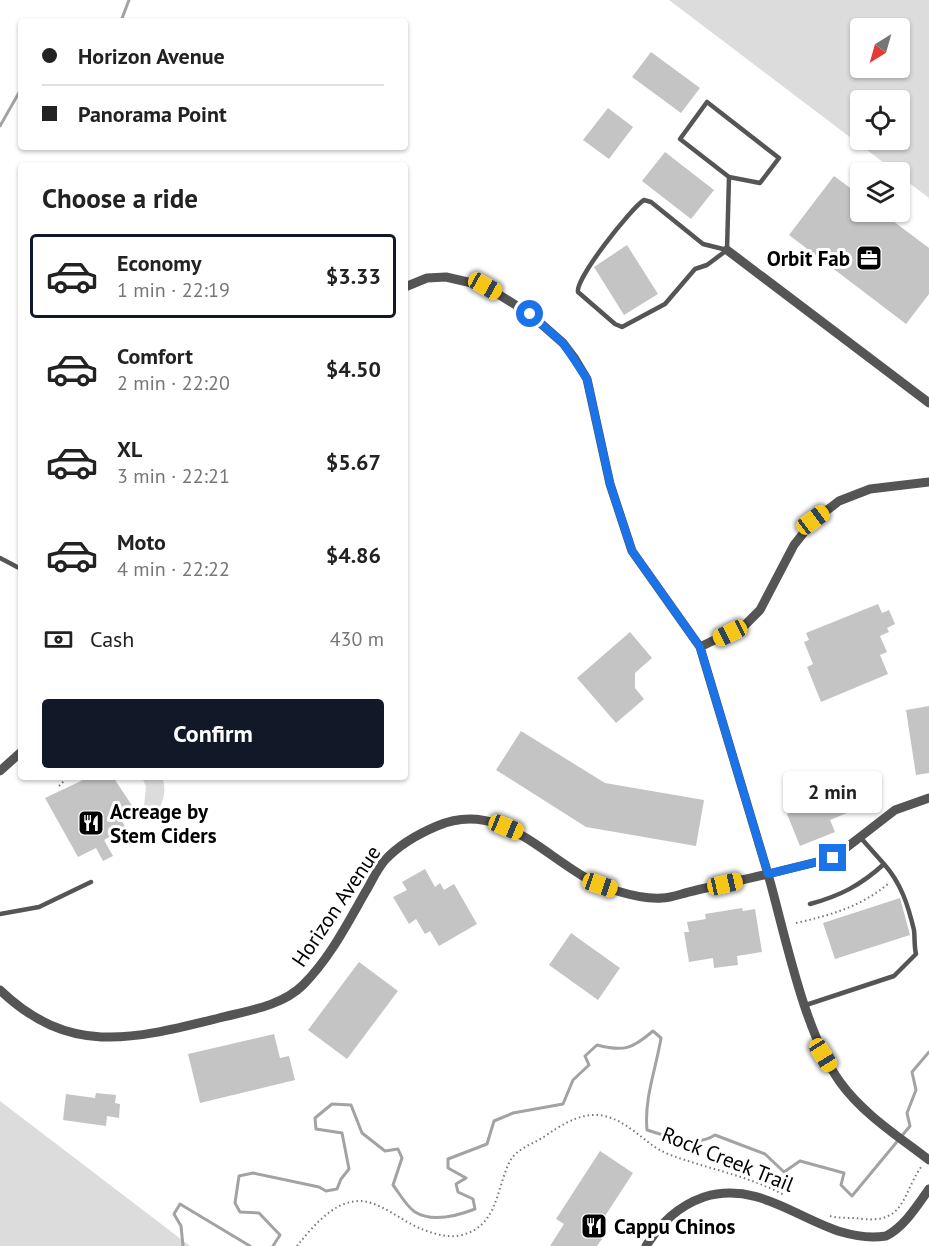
<!DOCTYPE html>
<meta charset="utf-8">
<style>
body{margin:0;font-family:"PT Sans",sans-serif;background:#f6f6f6;color:#222;height:100vh;display:flex;flex-direction:column;font-size:22px;white-space:nowrap}
*{box-sizing:border-box;margin:0}
p{font-size:20px;color:#767676}
.icon{flex:none;width:33px;height:33px;fill:none;stroke:currentColor;stroke-width:2;stroke-linecap:round;stroke-linejoin:round}
.map{position:relative;flex:1;overflow:hidden}
.panel{position:absolute;left:18px;top:162px;width:390px;height:618px;display:flex;flex-direction:column;background:#fff;border-radius:6px;box-shadow:0 2px 4px #0004}
.panel>*{flex:none}
.hud{position:absolute;left:18px;top:18px;width:390px;height:132px;border-radius:6px;box-shadow:0 2px 4px #0004;display:grid;align-content:center;height:132px;padding:0 24px;background:#fff}
.needle{width:39px;rotate:217deg}
.tools{position:absolute;left:850px;top:18px;display:grid;gap:12px}
.tools a{display:grid;place-items:center;width:60px;height:60px;border-radius:6px;background:#fff;box-shadow:0 2px 4px #0004;font-size:30px}
.end{position:absolute;width:27px;height:27px;margin:-14px;border:8px solid #1a73e8;background:#fff;box-shadow:0 0 0 3px #fff}
.from{border-radius:50%}
.bubble{position:absolute;height:42px;border-radius:6px;background:#fff;box-shadow:0 2px 4px #0004;font-size:20px;font-weight:600;line-height:42px;text-align:center}
.car{position:absolute;width:18px;height:36px;margin:-18px -9px;border-radius:8px;box-shadow:0 0 4px 2px #0007;background:linear-gradient(#f5c518 24%,#345 0 40%,#f5c518 0 76%,#345 0 86%,#f5c518 0)}
.hud b{display:flex;align-items:center;gap:21px;height:57px;font-size:22px}
.hud b+b{border-top:2px solid #e0e0e0}
.hud i{width:15px;height:15px;background:#222}
ul{padding:0;list-style:none}
li{display:flex;align-items:center;gap:18px;height:84px;margin:0 12px 9px;padding:0 12px;border:3px solid transparent;border-radius:6px}
li div{flex:1}
li b{display:block;font-size:22px}
li em{font-style:normal;font-weight:600}
li.current{border-color:#111827}
li>.icon{width:54px;height:54px;stroke-width:1.5}
h2{padding:0 24px;font-size:27px;line-height:72px}
.pay{display:flex;align-items:center;gap:15px;height:66px;padding:0 24px;font-size:22px}
.pay p{margin-inline-start:auto}
.button{display:flex;gap:12px;margin-top:auto;padding:12px 24px}
.button a{flex:1;height:69px;border-radius:6px;background:#111827;color:#fff;font-size:24px;font-weight:600;line-height:69px;text-align:center}
.map>svg:first-child{display:block}
</style>
<div class="map">
<svg width="929" height="1246" viewBox="0 0 929 1246">
<rect width="100%" height="100%" fill="#fff"/>
<path fill="#dcdcdc" fill-rule="evenodd" d="M669 0H929V198L900 176V172H896ZM861 28H900V68H861ZM861 100H900V140H861Z
M142 777H162C167 789 164 805 154 815H143L146 787Z
M0 1101 190 1246H0Z"/>
<g fill="none" stroke-linecap="round" stroke-linejoin="round">
<path stroke="#a3a3a3" stroke-width="3" d="M121 21 129 0
M0 126 21 89
M183 1246 181 1226 174 1214 180 1204 250 1246
M273 1246 280 1235 259 1213 240 1212 235 1203 239 1176 253 1173 319 1187 326 1191 337 1189 341 1179 349 1169 342 1133 316 1129 315 1118 332 1104 351 1105 362 1133 385 1151 398 1149 402 1158 393 1185C399 1193 407 1207 415 1212 433 1223 457 1216 475 1209L473 1199 458 1192 456 1184 466 1178 448 1168V1159L487 1144 494 1121 513 1113 563 1104 573 1080 589 1065 585 1056 597 1045C624 1052 632 1049 653 1031L661 1038C656 1069 644 1098 647 1130 667 1136 696 1148 715 1135L765 1154 784 1172 800 1161 844 1173 841 1185 852 1196 910 1126 907 1113 916 1090 912 1072 929 1052"/>
</g>
<path fill="#c4c4c4" d="M651 52 700 88 681 113 632 77Z
M608 108 633 127 609 159 583 140Z
M665 152 714 190 691 219 642 181Z
M834 176 861 196V212H881L929 248V294L906 324 789 235Z
M627 245 658 294 624 315 594 267Z
M878 604 882 613 889 610 895 624 887 628 889 632 880 636 887 652 880 655 888 674 821 702 807 667 813 664 804 642 809 640 806 633Z
M630 632 652 658 635 673V688L644 699 616 723 577 678Z
M929 706V773L916 775 906 710Z
M521 731 605 783 704 800 696 846 586 827 496 770Z
M846 776 859 808 830 820 835 832 800 846 787 814 818 801 813 789Z
M82 777H113L135 810 120 818 126 828 104 840 113 856 103 861 96 848 78 857 45 798 83 780Z
M425 869 435 887 440 883 444 890 454 884 477 924 439 946 430 931 425 934 416 919 409 924 393 897 407 890 402 882Z
M900 898 910 935 835 959 823 923Z
M742 908 743 911 755 909 762 952 737 956 738 965 714 968 713 958 689 962 684 932H689L687 922 706 919 705 914Z
M571 933 620 968 598 1000 549 965Z
M359 962 398 991 347 1059 308 1030Z
M274 1034 280 1058 289 1056 295 1080 200 1103 188 1054Z
M96 1093 116 1095 115 1103 120 1104 119 1118 107 1116 106 1126 63 1120 66 1094 95 1098Z
M600 1151 633 1173 594 1233 602 1239 597 1246H550L564 1224 556 1219Z"/>
<g fill="none" stroke-linecap="round" stroke-linejoin="round">
<path stroke="#777" stroke-width="2" stroke-dasharray="1.5 3" stroke-linecap="butt" d="M59 786 68 777
M796 923C831 915 860 907 888 884
M830 1216C841 1219 852 1217 863 1219 905 1223 902 1195 921 1167
M297 1246C315 1224 341 1191 374 1204 393 1211 408 1225 427 1231 438 1235 450 1238 462 1235 497 1226 496 1191 509 1163 516 1148 532 1145 545 1136 575 1116 597 1104 631 1129 644 1138 653 1148 668 1154 707 1169 747 1175 784 1195"/>
<path stroke="#555" stroke-width="4.5" d="M644 200 651 202 703 244 727 250 707 265 695 269 665 304 622 327 615 324 578 292C575 279 631 208 644 200Z
M727 250 729 177 680 139 707 102 779 158 760 183 729 177
M0 558 21 569
M810 904C840 896 861 885 884 864L860 837
M0 914 39 907 91 882
M806 1005 894 976 916 954C914 946 915 938 914 930 908 905 901 883 884 864"/>
<path stroke="#555" stroke-width="9" d="M727 250 929 403
M700 647 745 625 760 610 794 545 813 521 839 501 870 489 929 482
M0 771 21 752
M929 798 895 810 833 858 768 874C785 934 804 1032 840 1082 863 1114 898 1136 929 1160
M0 990C70 1057 134 1039 219 1018 247 1011 282 1006 303 985 330 958 347 924 366 891 372 881 377 869 385 860 399 845 418 834 437 826 509 795 555 875 617 891 630 895 648 899 662 898 672 898 683 893 693 891 718 885 743 880 768 874L700 647 632 551 610 484 587 379 575 359 563 343 530 314 485 286 446 277 427 278 405 287
M646 1246C661 1223 678 1206 704 1197 773 1176 819 1246 886 1236 904 1227 917 1206 929 1189"/>
</g>
<g fill="none" stroke-linecap="round" stroke-linejoin="round">
<path stroke="#1a73e8" stroke-width="8" d="M530 314 563 343 587 379 610 484 632 551 700 647 768 874 833 858"/>
</g>
<defs>
<g id="office-square" transform="scale(1.35)"><rect x="-9" y="-9" width="18" height="18" rx="4" fill="#000" stroke="#fff"/><path d="M-6-3h4V-5.5h4V-3h4V5H-6ZM-1-4.5V-3h2v-1.5ZM-6 0V1H6V0Z" fill="#fff"/></g>
<g id="restaurant-square" transform="scale(1.35)"><rect x="-9" y="-9" width="18" height="18" rx="4" fill="#000" stroke="#fff"/><path d="M-5-6h1v4h1v-4h1v4h1v-4h1v5L-1.5 .5V6h-2V.5L-5-1ZM5-6V6H3V1.5H1.5Q1.5-4 5-6Z" fill="#fff"/></g>
</defs>
<g fill-rule="evenodd">
<use href="#office-square" x="869" y="258"/>
<use href="#restaurant-square" x="91" y="823"/>
<use href="#restaurant-square" x="594" y="1226"/>
</g>
<g text-anchor="middle" dominant-baseline="central" stroke-width="6" stroke-linejoin="round" paint-order="stroke">
<g font-size="21" font-weight="bold" fill="#000" stroke="#fff" text-anchor="start">
<text x="850" y="258" text-anchor="end">Orbit Fab</text>
<text x="110" y="811">Acreage by<tspan x="110" dy="24">Stem Ciders</tspan></text>
<text x="614" y="1226">Cappu Chinos</text>
</g>
<g font-size="21" fill="#000" stroke="#fff">
<text transform="translate(336 906) rotate(-56)">Horizon Avenue</text>
<text transform="translate(728 1159) rotate(22)">Rock Creek Trail</text>
</g>
</g>
</svg>
<div class="tools">
<a><svg class="needle" viewBox="-14 -14 28 28"><path d="M0-13l5 13h-10z" fill="#e53935"/><path d="M0 13l5-13h-10z" fill="#767676"/></svg></a>
<a><svg class="icon" aria-label="locate" viewBox="0 0 24 24"><circle cx="12" cy="12" r="6"/><path d="M12 2v4M12 18v4M2 12h4M18 12h4"/></svg></a>
<a><svg class="icon" aria-label="layers" viewBox="0 0 24 24"><path d="M12 4l9 5-9 5-9-5zM3 14l9 5 9-5"/></svg></a>
</div>
<i class="end from" style="left:530px;top:314px"></i>
<i class="end" style="left:833px;top:858px"></i>
<div class="bubble" style="left:783px;top:771px;width:99px">2 min</div>
<i class="car" style="left:485px;top:286px;rotate:119deg"></i>
<i class="car" style="left:813px;top:520px;rotate:53deg"></i>
<i class="car" style="left:730px;top:633px;rotate:244deg"></i>
<i class="car" style="left:506px;top:827px;rotate:112deg"></i>
<i class="car" style="left:725px;top:884px;rotate:77deg"></i>
<i class="car" style="left:600px;top:885px;rotate:109deg"></i>
<i class="car" style="left:823px;top:1055px;rotate:148deg"></i>
<div class="hud">
<b><i class="from"></i>Horizon Avenue</b>
<b><i></i>Panorama Point</b>
</div>
<section class="panel">
<h2>Choose a ride</h2>
<ul>
<li class="current"><svg class="icon" aria-label="car" viewBox="0 0 24 24"><path d="M5 17H2v-5l4-1 3-4h7l3 4 3 1v5h-3M9 17h6M6 11h13"/><circle cx="7" cy="17" r="2"/><circle cx="17" cy="17" r="2"/></svg><div><b>Economy</b><p>1 min · 22:19</p></div><em>$3.33</em></li>
<li><svg class="icon" aria-label="car" viewBox="0 0 24 24"><path d="M5 17H2v-5l4-1 3-4h7l3 4 3 1v5h-3M9 17h6M6 11h13"/><circle cx="7" cy="17" r="2"/><circle cx="17" cy="17" r="2"/></svg><div><b>Comfort</b><p>2 min · 22:20</p></div><em>$4.50</em></li>
<li><svg class="icon" aria-label="car" viewBox="0 0 24 24"><path d="M5 17H2v-5l4-1 3-4h7l3 4 3 1v5h-3M9 17h6M6 11h13"/><circle cx="7" cy="17" r="2"/><circle cx="17" cy="17" r="2"/></svg><div><b>XL</b><p>3 min · 22:21</p></div><em>$5.67</em></li>
<li><svg class="icon" aria-label="car" viewBox="0 0 24 24"><path d="M5 17H2v-5l4-1 3-4h7l3 4 3 1v5h-3M9 17h6M6 11h13"/><circle cx="7" cy="17" r="2"/><circle cx="17" cy="17" r="2"/></svg><div><b>Moto</b><p>4 min · 22:22</p></div><em>$4.86</em></li>
</ul>
<div class="pay"><svg class="icon" aria-label="cash" viewBox="0 0 24 24"><path d="M3 7h18v10H3z"/><circle cx="12" cy="12" r="2"/></svg>Cash<p>430 m</p></div>
<div class="button"><a>Confirm</a></div>
</section>
</div>
